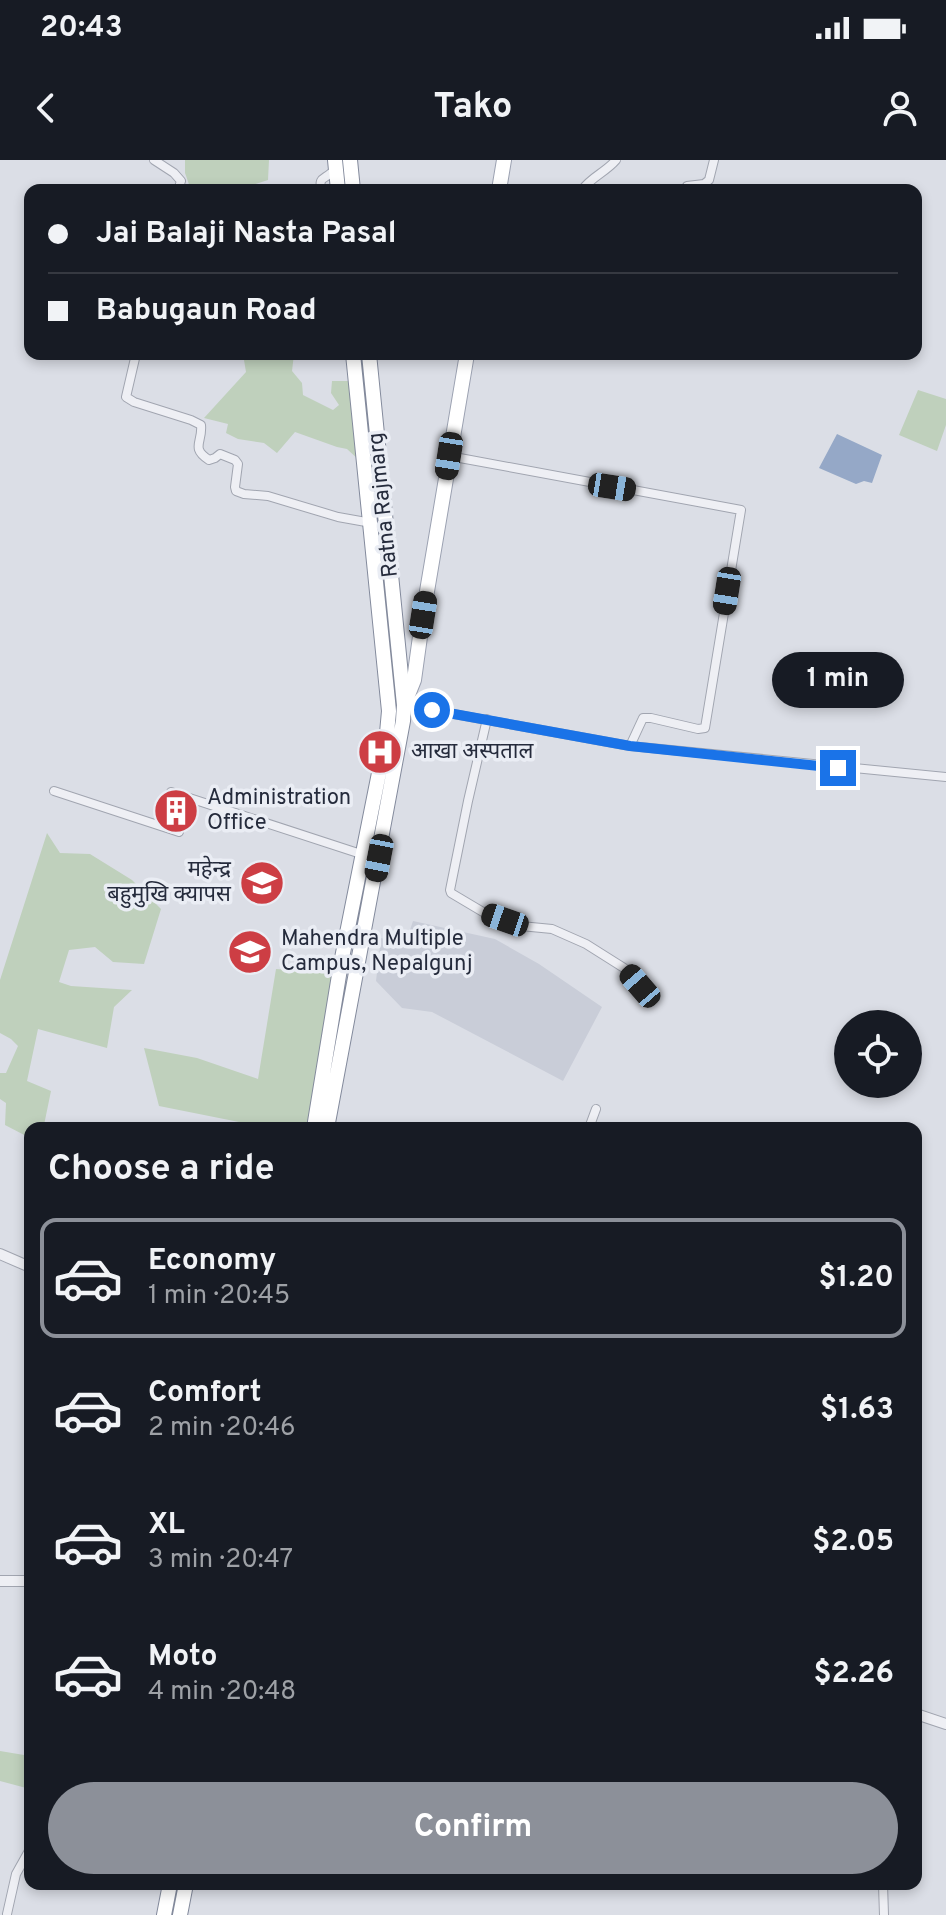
<!DOCTYPE html>
<meta charset="utf-8">
<style>
body{margin:0;font-family:Overpass,"Noto Sans Devanagari",sans-serif;background:#242831;color:#f1f3f6;height:100vh;display:flex;flex-direction:column;font-size:30px;white-space:nowrap}
*{box-sizing:border-box;margin:0}
p{font-size:26px;color:#9ea1a6}
.icon{flex:none;width:44px;height:44px;fill:none;stroke:currentColor;stroke-width:2;stroke-linecap:round;stroke-linejoin:round}
.map{position:relative;flex:1;overflow:hidden}
.drawer{position:absolute;left:24px;top:962px;width:898px;height:768px;display:flex;flex-direction:column;background:#171b24;border-radius:16px;box-shadow:0 4px 12px #0003}
.drawer>*{flex:none}
.guide{position:absolute;left:24px;top:24px;width:898px;height:176px;border-radius:16px;box-shadow:0 4px 12px #0003;display:grid;align-content:center;height:176px;padding:0 24px;background:#171b24}
.tools{position:absolute;left:834px;top:850px;display:grid;gap:16px}
.tools a{display:grid;place-items:center;width:88px;height:88px;border-radius:50%;background:#171b24;box-shadow:0 4px 12px #0003;font-size:40px}
.end{position:absolute;width:36px;height:36px;margin:-18px;border:10px solid #1a73e8;background:#fff;box-shadow:0 0 0 4px #fff}
.from{border-radius:50%}
.bubble{position:absolute;height:56px;border-radius:28px;background:#171b24;box-shadow:0 4px 12px #0003;font-size:26px;font-weight:700;line-height:56px;text-align:center}
.car{position:absolute;width:24px;height:48px;margin:-24px -12px;border-radius:10px;box-shadow:0 0 6px 2px #0007;background:linear-gradient(#222 24%,#8ab4d8 0 40%,#222 0 76%,#8ab4d8 0 86%,#222 0)}
.guide b{display:flex;align-items:center;gap:28px;height:76px;font-size:30px}
.guide b+b{border-top:2px solid #363941}
.guide i{width:20px;height:20px;background:#f1f3f6}
ul{padding:0;list-style:none}
li{display:flex;align-items:center;gap:24px;height:120px;margin:0 16px 12px;padding:0 8px;border:4px solid transparent;border-radius:16px}
li div{flex:1}
li b{display:block;font-size:30px}
li em{font-style:normal;font-weight:700}
li.on{border-color:#8c9099}
li>.icon{width:72px;height:72px;stroke-width:1.5}
h2{padding:0 24px;font-size:36px;line-height:96px}
.cta{display:flex;gap:16px;margin-top:auto;padding:16px 24px}
.cta a{flex:1;height:92px;border-radius:48px;background:#8c9099;color:#fff;font-size:32px;font-weight:700;line-height:92px;text-align:center}
.status{display:flex;justify-content:space-between;align-items:center;height:56px;padding:0 40px;background:#171b24;direction:ltr}
.status svg{height:22px;fill:currentColor}
header{display:flex;justify-content:space-between;align-items:center;height:104px;padding:0 24px;background:#171b24;font-size:36px;font-weight:700}
.map>svg:first-child{display:block}
</style>
<div class="status"><b>20:43</b><svg viewBox="0 0 49 12"><path d="M0 12V9h3v3zM5 12V6h3v6zM10 12V3h3v9zM15 12V0h3v12zM26 1h20v11H26zM47 4h2v5h-2z"/></svg></div>
<header><svg class="icon" aria-label="back" viewBox="0 0 24 24"><path d="M15 5l-7 7 7 7"/></svg>Tako<svg class="icon" aria-label="person" viewBox="0 0 24 24"><circle cx="12" cy="8" r="4"/><path d="M4 21q1-7 8-7t8 7"/></svg></header>
<div class="map">
<svg width="946" height="1755" viewBox="0 0 946 1755">
<rect width="100%" height="100%" fill="#dbdee6"/>
<path fill="#c9cdd8" d="M413 761 495 779 539 804 602 847 563 921 432 852 402 848 376 821 381 778 405 785Z"/>
<path fill="#bfd0bc" d="M185 0H269L268 20 243 28V30H191L185 13Z
M243 194H294L292 211 302 223 303 235 333 250 339 245 331 233 332 221H353L359 300 347 289 337 287 295 272 277 293 264 283 238 279 226 273 228 264 204 258 246 212Z
M918 230 946 239V265L937 291 899 275Z
M47 673 60 693 90 694 132 720 161 749 144 804 113 802 95 787 69 790 59 822 71 826 132 830 114 847 107 888 38 869 27 921 51 931 44 965 36 962 34 968H30V978L5 965 6 943 0 939V913H6L18 886 11 879 0 873V820Z
M276 809 334 813 308 968H244V963L159 946 144 888 197 898 258 919Z
M0 1591 30 1596V1629L0 1621Z"/>
<path fill="#95a8c7" d="M837 274 882 295 872 323 864 321 856 324 819 308Z"/>
<g fill="none" stroke-linecap="round" stroke-linejoin="round">
<g stroke="#a1a5b0" stroke-width="10">
<path id="minor" d="M154 0 174 13 181 21 178 30
M321 30C319 17 323 20 331 13 333 12 334 8 336 6
M582 30C591 17 606 12 616 0
M686 30 687 26 704 24 709 20 714 0
M136 194 126 237 134 242 191 260 201 265C203 282 190 288 209 300L215 298 220 294 235 300 238 304 235 327 236 331 244 334 268 336 338 357 366 362 368 357
M449 296 741 350 705 568 698 569 651 558H643L630 586
M404 545 630 586 946 617
M487 559 468 641 450 730 451 733 488 755 521 766 552 769 586 784 624 808 640 826
M54 631 179 672
M171 632 361 694 362 690
M589 968 596 949
M883 1724 884 1755
M7 1754 16 1714 30 1689"/>
</g>
<g stroke="#a1a5b0" stroke-width="12">
<path id="tertiary" d="M0 1094 30 1107
M0 1421H30
M916 1554 946 1564"/>
</g>
<g stroke="#9ba1b1" stroke-width="16">
<path id="primary" d="M499 30 504 0
M404 545 414 520 423 455 467 194"/>
</g>
<g stroke="#838a9c" stroke-width="16">
<path id="trunk" d="M335 0 338 30
M350 0 353 30
M314 968 341 803 387 573 389 551 353 194
M327 968 403 561 404 545 369 194
M164 1755 170 1724
M180 1755 186 1724"/>
</g>
<use href="#minor" stroke="#eeeff4" stroke-width="8"/>
<use href="#tertiary" stroke="#eeeff4" stroke-width="10"/>
<use href="#primary" stroke="#fff" stroke-width="14"/>
<use href="#trunk" stroke="#fff" stroke-width="14"/>
</g>
<g fill="none" stroke-linecap="round" stroke-linejoin="round">
<path stroke="#1a73e8" stroke-width="10" d="M432 550 630 586 838 608"/>
</g>
<defs>
<g id="hospital-disc" transform="scale(2.3)"><circle r="9.5" fill="#cd3e44" stroke="#eaedf4"/><path d="M-5-5h3v3.5h4V-5h3V5h-3V1.5h-4V5h-3Z" fill="#fff"/></g>
<g id="building-disc" transform="scale(2.3)"><circle r="9.5" fill="#cd3e44" stroke="#eaedf4"/><path d="M-4-6H4V6H1V3H-1V6H-4ZM-2.5-4.3h1.7v1.8h-1.7ZM.8-4.3h1.7v1.8H.8ZM-2.5-1h1.7V.8h-1.7ZM.8-1h1.7V.8H.8Z" fill="#fff"/></g>
<g id="university-disc" transform="scale(2.3)"><circle r="9.5" fill="#cd3e44" stroke="#eaedf4"/><path d="M0-5L7-2L0 1L-7-2ZM-4 1L0 2.5L4 1V4Q0 6-4 4Z" fill="#fff"/></g>
</defs>
<g fill-rule="evenodd">
<use href="#hospital-disc" x="380" y="592"/>
<use href="#building-disc" x="176" y="651"/>
<use href="#university-disc" x="262" y="723"/>
<use href="#university-disc" x="250" y="792"/>
</g>
<g text-anchor="middle" dominant-baseline="central" stroke-width="7" stroke-linejoin="round" paint-order="stroke">
<g font-size="22" fill="#252b3c" stroke="#eaedf4">
<text transform="translate(384 345) rotate(-96)">Ratna Rajmarg</text>
</g>
<g font-size="22" fill="#252b3c" stroke="#eaedf4" text-anchor="start">
<text x="411" y="592">आखा अस्पताल</text>
<text x="207" y="638">Administration<tspan x="207" dy="25">Office</tspan></text>
<text x="231" y="710" text-anchor="end">महेन्द्र<tspan x="231" dy="25">बहुमुखि क्यापस</tspan></text>
<text x="281" y="779">Mahendra Multiple<tspan x="281" dy="25">Campus, Nepalgunj</tspan></text>
</g>
</g>
</svg>
<div class="tools">
<a><svg class="icon" aria-label="locate" viewBox="0 0 24 24"><circle cx="12" cy="12" r="6"/><path d="M12 2v4M12 18v4M2 12h4M18 12h4"/></svg></a>
</div>
<i class="end from" style="left:432px;top:550px"></i>
<i class="end" style="left:838px;top:608px"></i>
<div class="bubble" style="left:772px;top:492px;width:132px">1 min</div>
<i class="car" style="left:449px;top:296px;rotate:189deg"></i>
<i class="car" style="left:612px;top:327px;rotate:99deg"></i>
<i class="car" style="left:727px;top:431px;rotate:189deg"></i>
<i class="car" style="left:423px;top:455px;rotate:9deg"></i>
<i class="car" style="left:379px;top:698px;rotate:191deg"></i>
<i class="car" style="left:505px;top:760px;rotate:289deg"></i>
<i class="car" style="left:640px;top:826px;rotate:319deg"></i>
<div class="guide">
<b><i class="from"></i>Jai Balaji Nasta Pasal</b>
<b><i></i>Babugaun Road</b>
</div>
<section class="drawer">
<h2>Choose a ride</h2>
<ul>
<li class="on"><svg class="icon" aria-label="car" viewBox="0 0 24 24"><path d="M5 17H2v-5l4-1 3-4h7l3 4 3 1v5h-3M9 17h6M6 11h13"/><circle cx="7" cy="17" r="2"/><circle cx="17" cy="17" r="2"/></svg><div><b>Economy</b><p>1 min · 20:45</p></div><em>$1.20</em></li>
<li><svg class="icon" aria-label="car" viewBox="0 0 24 24"><path d="M5 17H2v-5l4-1 3-4h7l3 4 3 1v5h-3M9 17h6M6 11h13"/><circle cx="7" cy="17" r="2"/><circle cx="17" cy="17" r="2"/></svg><div><b>Comfort</b><p>2 min · 20:46</p></div><em>$1.63</em></li>
<li><svg class="icon" aria-label="car" viewBox="0 0 24 24"><path d="M5 17H2v-5l4-1 3-4h7l3 4 3 1v5h-3M9 17h6M6 11h13"/><circle cx="7" cy="17" r="2"/><circle cx="17" cy="17" r="2"/></svg><div><b>XL</b><p>3 min · 20:47</p></div><em>$2.05</em></li>
<li><svg class="icon" aria-label="car" viewBox="0 0 24 24"><path d="M5 17H2v-5l4-1 3-4h7l3 4 3 1v5h-3M9 17h6M6 11h13"/><circle cx="7" cy="17" r="2"/><circle cx="17" cy="17" r="2"/></svg><div><b>Moto</b><p>4 min · 20:48</p></div><em>$2.26</em></li>
</ul>
<div class="cta"><a>Confirm</a></div>
</section>
</div>
